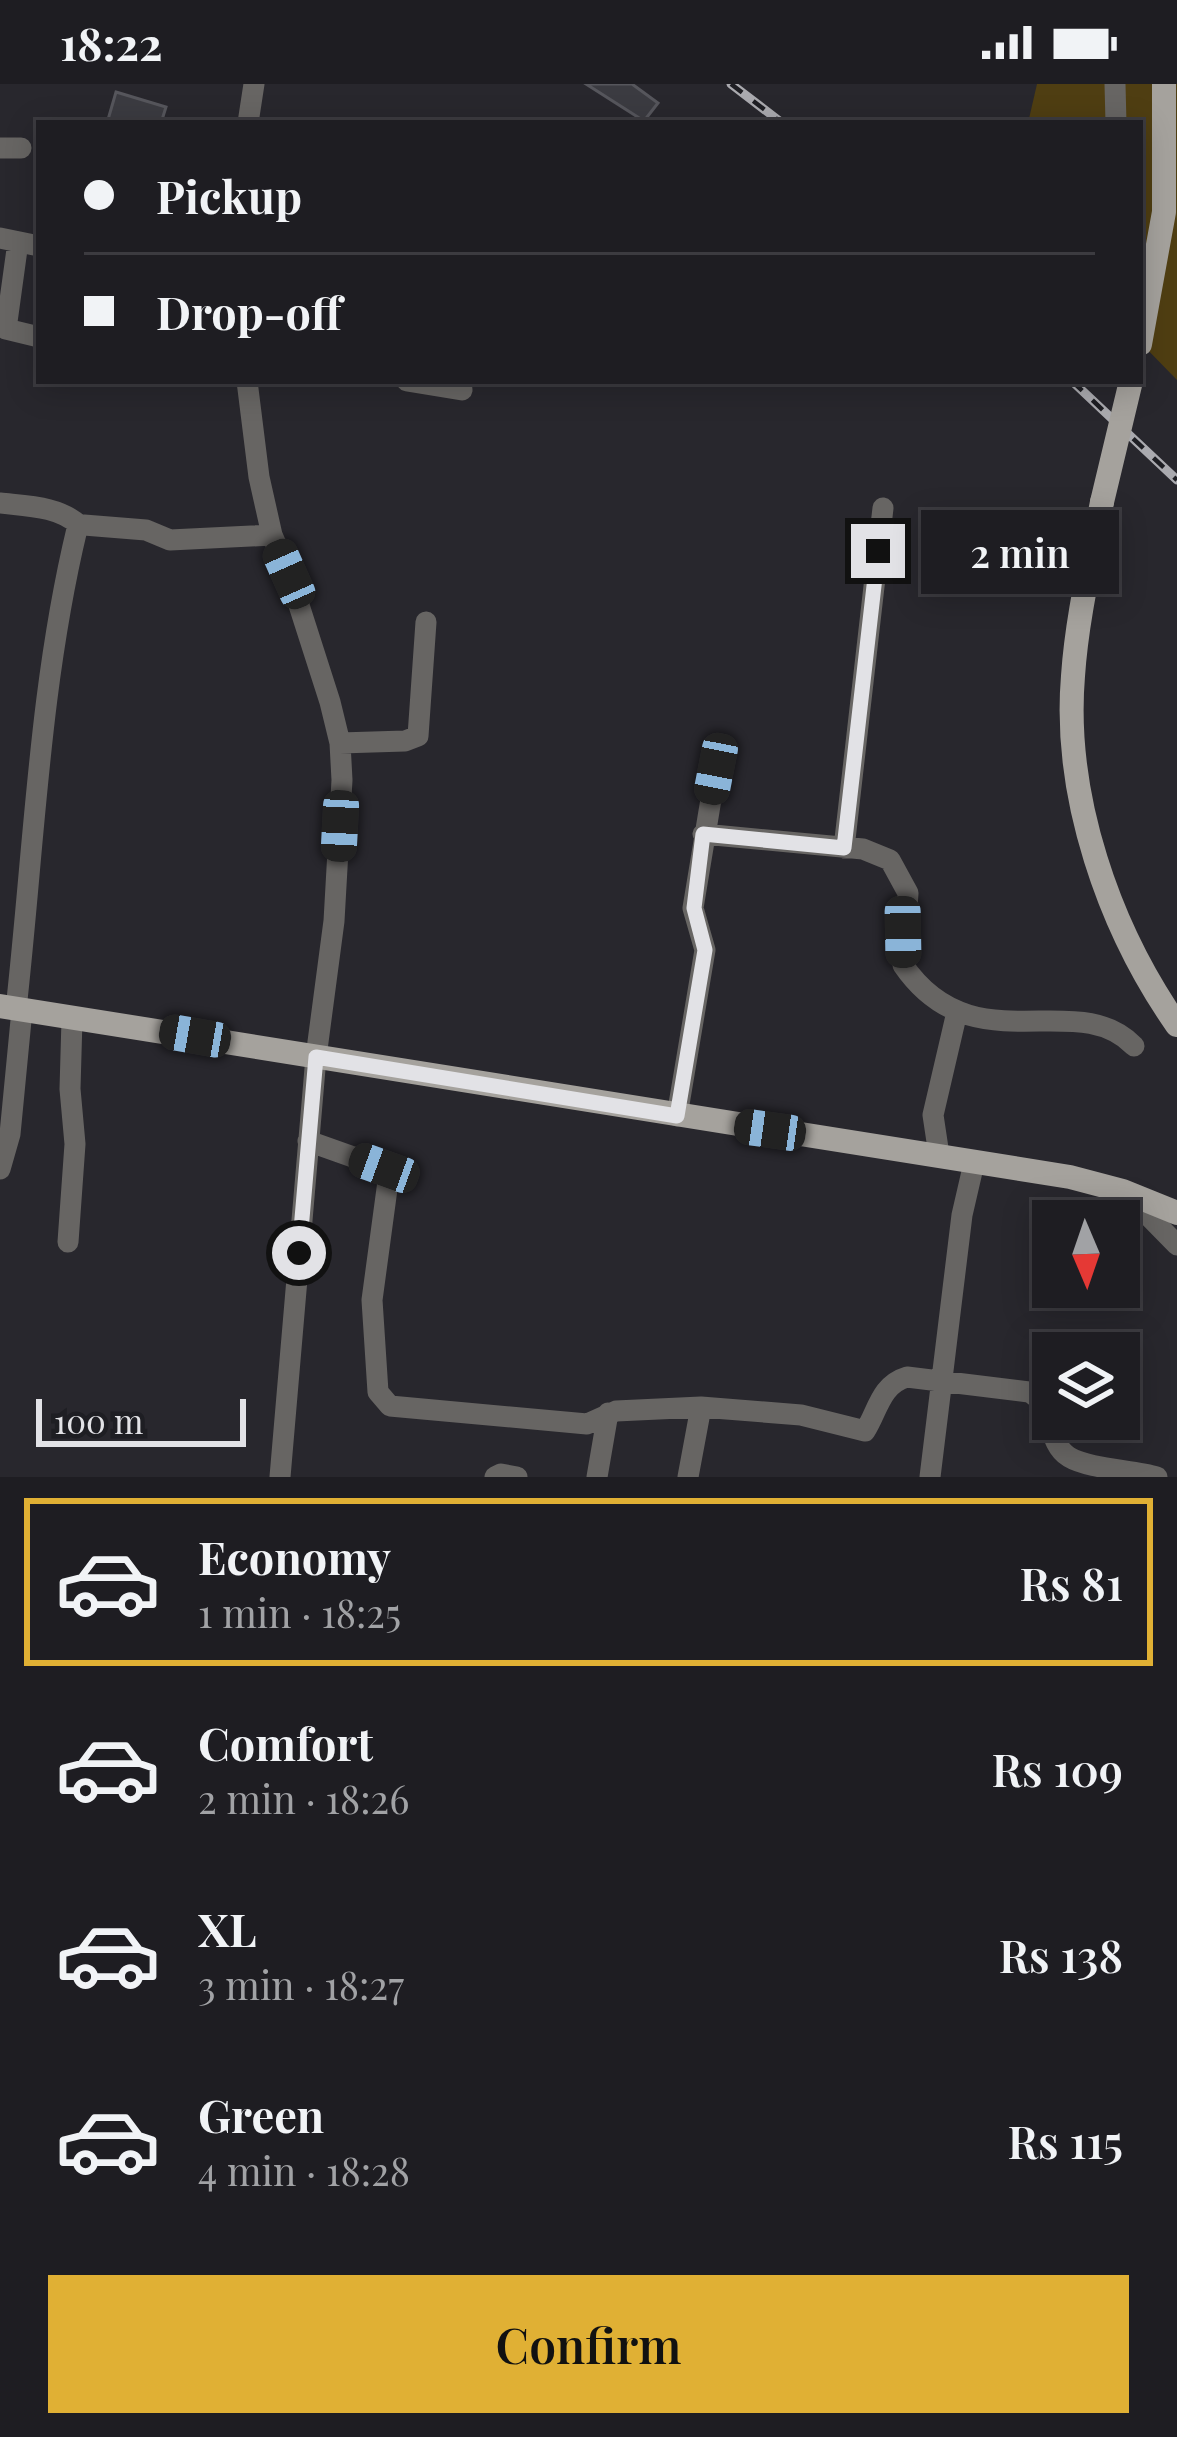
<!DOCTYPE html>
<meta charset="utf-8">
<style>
body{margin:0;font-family:"Playfair Display",serif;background:#2b2a2f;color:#f1f3f6;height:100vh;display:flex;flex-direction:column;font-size:45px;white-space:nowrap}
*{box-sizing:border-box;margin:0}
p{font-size:39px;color:#a1a2a5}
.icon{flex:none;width:66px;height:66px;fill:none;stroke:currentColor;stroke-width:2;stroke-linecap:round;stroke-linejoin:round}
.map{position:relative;height:1393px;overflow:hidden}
.sheet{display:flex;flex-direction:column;background:#1e1d22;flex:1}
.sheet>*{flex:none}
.guide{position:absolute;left:36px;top:36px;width:1107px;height:264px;border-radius:0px;box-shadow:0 6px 30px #0003,0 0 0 3px #3c3b40;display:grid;align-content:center;height:264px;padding:0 48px;background:#1e1d22}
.needle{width:78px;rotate:178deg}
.buttons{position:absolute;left:1032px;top:1116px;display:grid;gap:24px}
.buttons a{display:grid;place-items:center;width:108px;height:108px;border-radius:0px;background:#1e1d22;box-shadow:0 6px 30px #0003,0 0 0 3px #3c3b40;font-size:60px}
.scale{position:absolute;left:36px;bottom:30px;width:210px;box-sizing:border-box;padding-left:12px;border:6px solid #e2e2e6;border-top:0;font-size:33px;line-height:42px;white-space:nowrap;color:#e2e2e6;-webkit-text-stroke:9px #1e1e23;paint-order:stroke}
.end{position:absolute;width:54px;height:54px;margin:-27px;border:15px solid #e2e2e6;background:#111;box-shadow:0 0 0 6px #111}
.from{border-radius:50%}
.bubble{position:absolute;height:84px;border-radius:0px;background:#1e1d22;box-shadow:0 6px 30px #0003,0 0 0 3px #3c3b40;font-size:39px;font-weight:600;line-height:84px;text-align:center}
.car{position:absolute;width:36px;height:72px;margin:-36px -18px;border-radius:15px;box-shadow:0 0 9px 3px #0007;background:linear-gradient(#222 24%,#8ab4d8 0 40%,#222 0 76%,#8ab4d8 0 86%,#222 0)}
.guide b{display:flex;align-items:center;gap:42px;height:114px;font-size:45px}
.guide b+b{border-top:3px solid #3c3b40}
.guide i{width:30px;height:30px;background:#f1f3f6}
ul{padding:21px 0 0;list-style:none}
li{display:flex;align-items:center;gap:36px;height:168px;margin:0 24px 18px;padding:0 24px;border:6px solid transparent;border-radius:0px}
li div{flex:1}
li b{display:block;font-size:45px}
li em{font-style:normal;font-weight:600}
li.on{border-color:#e0b034}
li>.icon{width:108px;height:108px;stroke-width:1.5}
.action{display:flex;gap:24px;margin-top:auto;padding:24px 48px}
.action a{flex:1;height:138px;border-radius:0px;background:#e0b034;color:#111;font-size:48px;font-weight:600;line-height:138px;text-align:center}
.status{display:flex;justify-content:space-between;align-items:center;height:84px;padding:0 60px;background:#1e1d22;direction:ltr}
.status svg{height:33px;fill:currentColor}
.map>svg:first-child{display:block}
</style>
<div class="status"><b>18:22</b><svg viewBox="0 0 49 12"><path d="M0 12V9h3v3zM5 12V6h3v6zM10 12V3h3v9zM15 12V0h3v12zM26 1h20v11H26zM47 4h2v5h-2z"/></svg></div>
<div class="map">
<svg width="1177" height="1393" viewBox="0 0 1177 1393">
<rect width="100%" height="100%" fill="#28272d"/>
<path fill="#4f3e12" d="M1037 0H1177V296L1140 258V39H1028Z"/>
<path fill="#3b3b41" stroke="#56565c" stroke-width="3" d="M586 0H632L658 19 644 37Z
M116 8 166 23 161 39H107Z"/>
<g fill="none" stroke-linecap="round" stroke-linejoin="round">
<path stroke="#676563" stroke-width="21" d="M1115 0 1116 39
M248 39 254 0
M0 64H21
M0 154 39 162
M18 158 6 245 39 253
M247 297 259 393 272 451 289 490 330 618 340 659 342 696 334 837 316 973 280 1393
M407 297 462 306
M0 419C26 422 60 422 80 442
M340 659 405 657 418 652 426 538
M703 750 863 765 890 776 908 809 903 881C973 983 1076 902 1134 962
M844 764 883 424
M16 925C34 765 39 603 77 445L84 441 146 446 170 456 272 451
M677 1032 705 866 693 824 716 685
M308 1057 384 1084 389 1090 372 1216 378 1308 390 1322 587 1340 616 1327 701 1323 801 1331 865 1347C878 1327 880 1301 907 1293L1029 1308C1057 1322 1044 1357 1069 1373 1089 1385 1133 1386 1157 1393
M939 1071 933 1031 957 928
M0 1085 10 1050 22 926
M1127 1110 1177 1161
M68 1158 75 1060 70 1005 72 935
M495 1393 501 1390 517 1393
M597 1393 608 1329
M688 1393 701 1323
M930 1393 962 1131 974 1079"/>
<path stroke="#a5a29d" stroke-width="24" d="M1140 260 1164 128V0
M1102 418C1091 476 1077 533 1073 592 1063 712 1109 844 1177 941
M0 922 1070 1093 1123 1107 1177 1129"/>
<g stroke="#aaaaaf" stroke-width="9">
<path id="rail" d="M731 0 782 39
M1072 297 1177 396"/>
</g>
<use href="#rail" stroke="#1e1e23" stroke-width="4.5" stroke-dasharray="14" stroke-linecap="butt"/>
<path stroke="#a5a29d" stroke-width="24" d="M1102 418 1131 297"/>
</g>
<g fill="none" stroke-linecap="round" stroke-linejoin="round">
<path stroke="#e2e2e6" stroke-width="15" d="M299 1169 316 973 677 1032 705 866 694 824 703 750 844 764 878 467"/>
</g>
</svg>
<div class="buttons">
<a><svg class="needle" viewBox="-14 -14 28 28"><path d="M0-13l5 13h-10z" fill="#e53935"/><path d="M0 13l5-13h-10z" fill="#a1a2a5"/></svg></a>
<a><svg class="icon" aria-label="layers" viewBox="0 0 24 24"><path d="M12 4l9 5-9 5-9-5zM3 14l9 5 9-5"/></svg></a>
</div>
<div class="scale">100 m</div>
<i class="end from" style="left:299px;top:1169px"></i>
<i class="end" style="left:878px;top:467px"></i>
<div class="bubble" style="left:921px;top:426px;width:198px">2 min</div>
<i class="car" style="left:289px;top:490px;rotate:336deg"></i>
<i class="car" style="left:716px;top:685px;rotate:191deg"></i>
<i class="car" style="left:340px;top:742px;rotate:183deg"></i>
<i class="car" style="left:903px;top:848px;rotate:179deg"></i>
<i class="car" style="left:195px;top:952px;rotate:280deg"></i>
<i class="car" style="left:770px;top:1046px;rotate:278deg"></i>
<i class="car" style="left:384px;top:1084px;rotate:290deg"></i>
<div class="guide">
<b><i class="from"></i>Pickup</b>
<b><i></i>Drop-off</b>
</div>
</div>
<section class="sheet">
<ul>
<li class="on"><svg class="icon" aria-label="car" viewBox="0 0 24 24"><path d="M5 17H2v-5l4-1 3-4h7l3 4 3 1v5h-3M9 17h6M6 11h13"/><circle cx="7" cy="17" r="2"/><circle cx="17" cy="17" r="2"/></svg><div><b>Economy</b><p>1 min · 18:25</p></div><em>Rs 81</em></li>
<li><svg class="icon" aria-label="car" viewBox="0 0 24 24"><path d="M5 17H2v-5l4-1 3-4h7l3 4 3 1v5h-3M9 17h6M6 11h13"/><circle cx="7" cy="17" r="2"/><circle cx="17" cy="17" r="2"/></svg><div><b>Comfort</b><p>2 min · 18:26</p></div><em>Rs 109</em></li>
<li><svg class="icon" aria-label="car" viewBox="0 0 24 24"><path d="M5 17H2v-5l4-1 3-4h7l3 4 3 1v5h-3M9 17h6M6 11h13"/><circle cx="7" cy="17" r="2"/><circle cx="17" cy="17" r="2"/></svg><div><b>XL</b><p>3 min · 18:27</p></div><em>Rs 138</em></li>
<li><svg class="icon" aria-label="car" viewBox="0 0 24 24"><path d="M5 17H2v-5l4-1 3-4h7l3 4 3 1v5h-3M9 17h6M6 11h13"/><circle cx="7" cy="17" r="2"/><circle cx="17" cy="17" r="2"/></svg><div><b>Green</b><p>4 min · 18:28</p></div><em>Rs 115</em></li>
</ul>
<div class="action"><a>Confirm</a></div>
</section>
